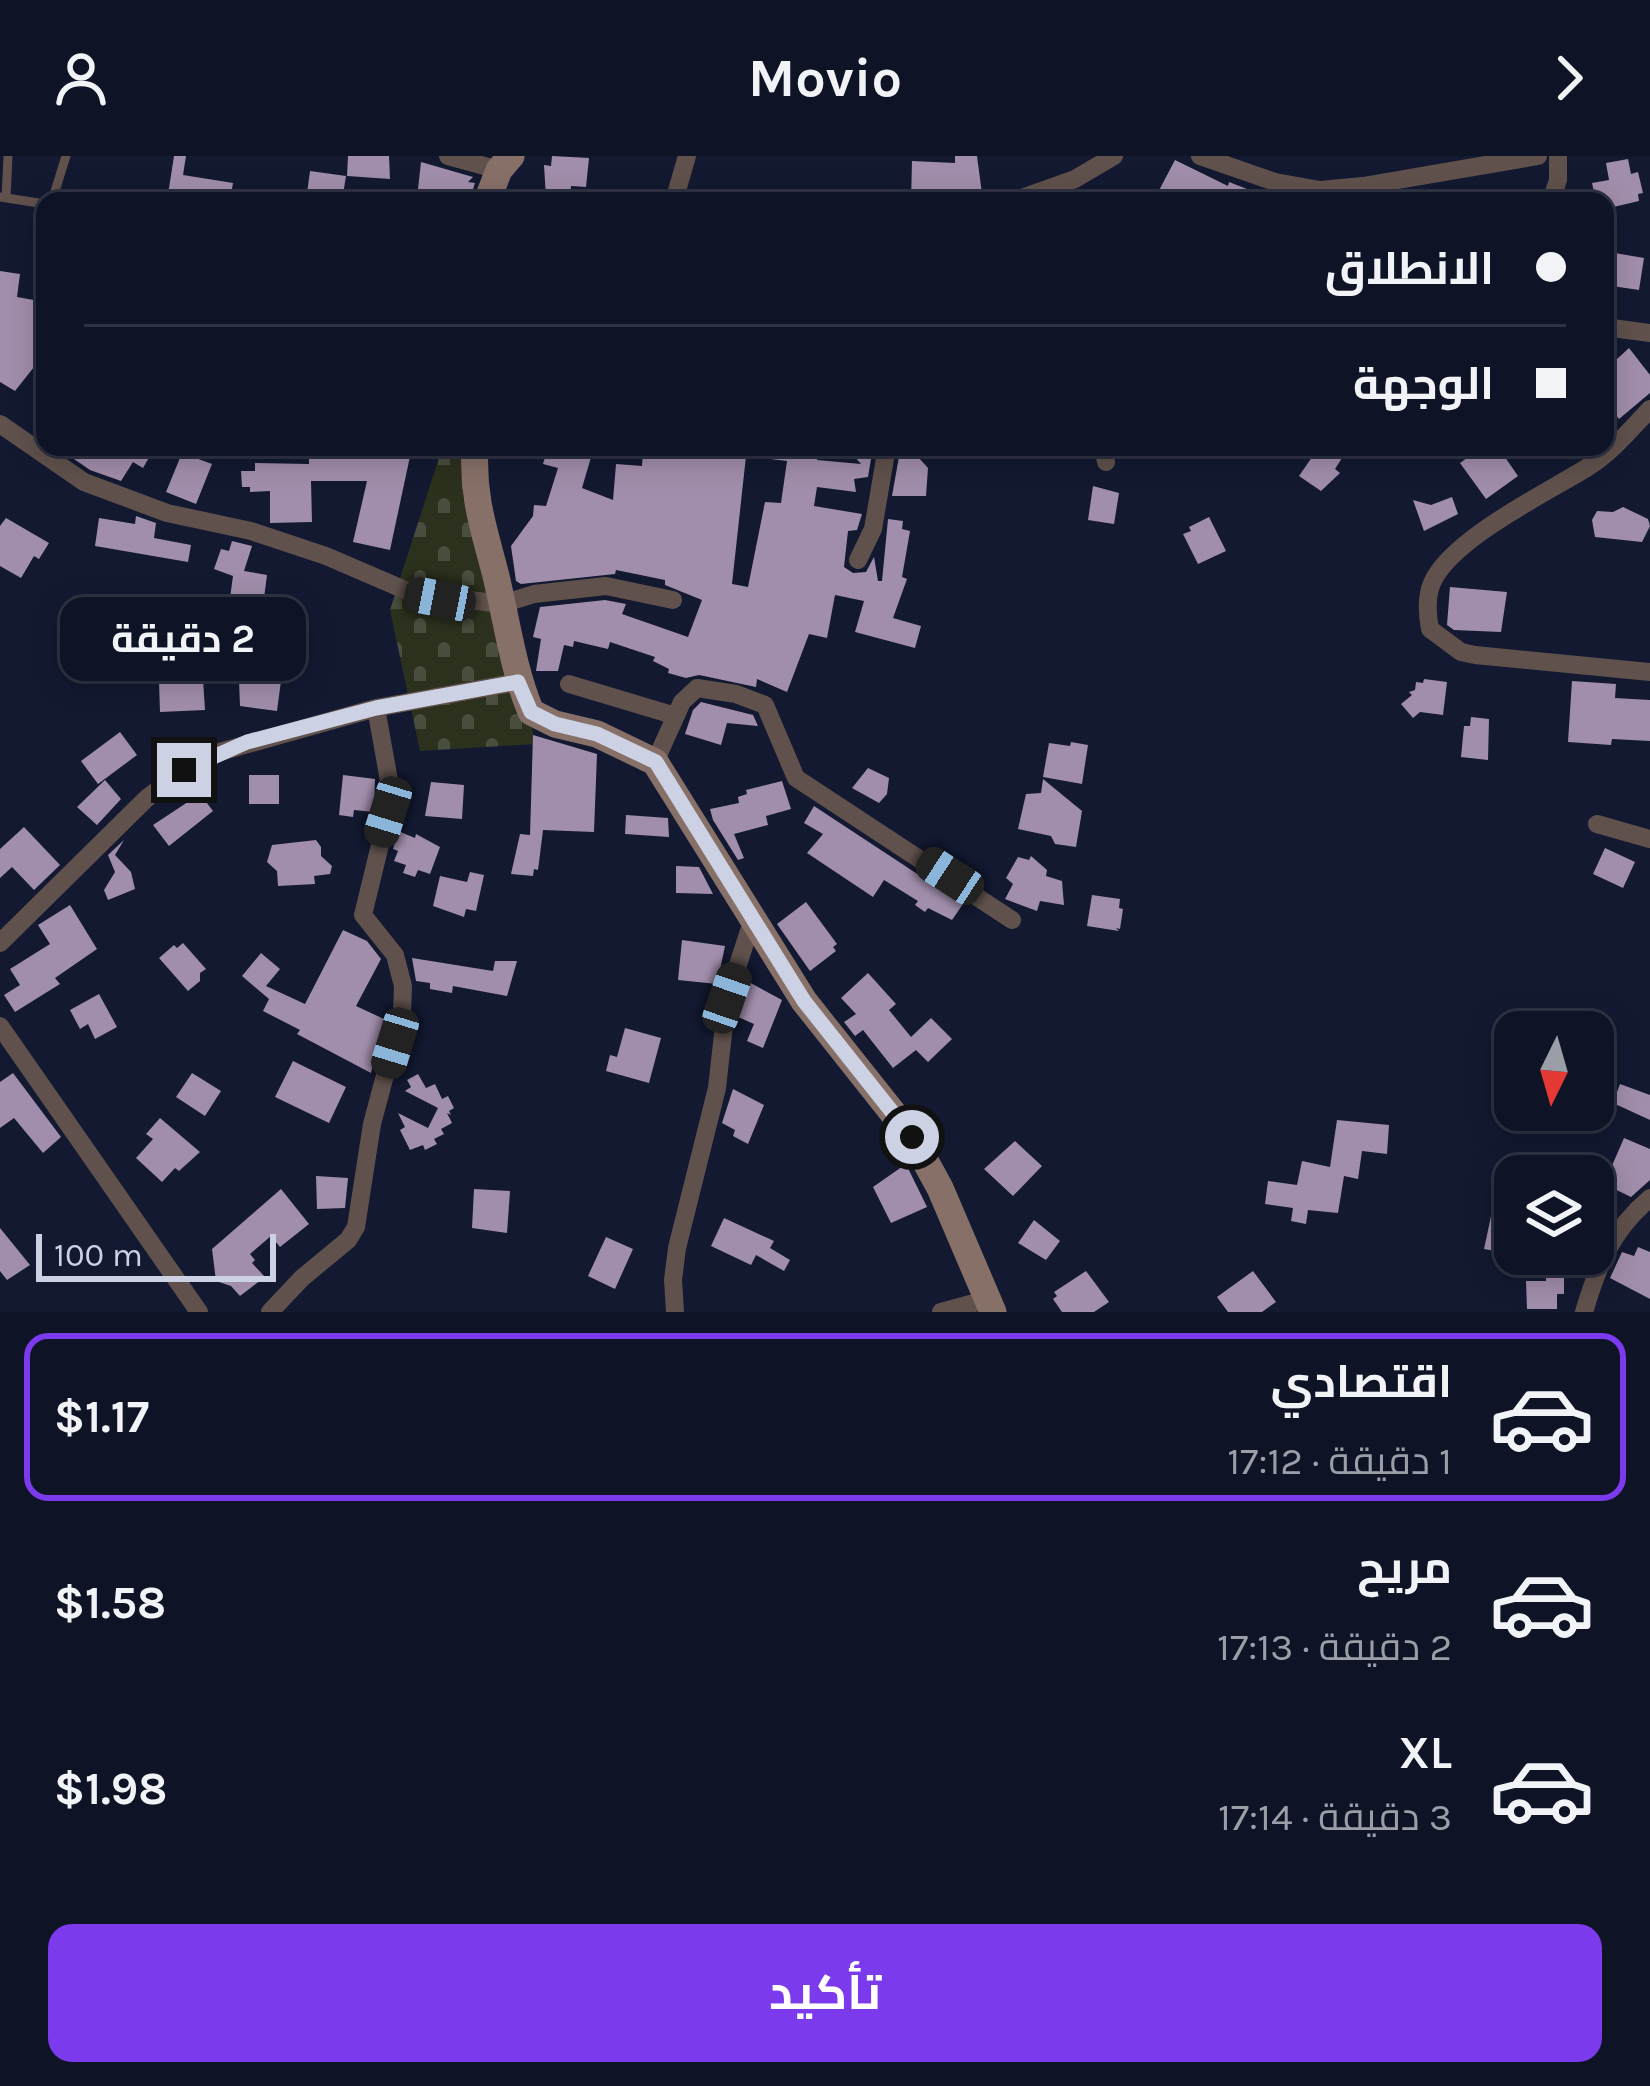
<!DOCTYPE html>
<html lang="ar">
<meta charset="utf-8">
<style>
body{margin:0;font-family:Karla,Cairo,sans-serif;background:#171c2d;color:#f1f3f6;direction:rtl;height:100vh;display:flex;flex-direction:column;font-size:45px;white-space:nowrap}
*{box-sizing:border-box;margin:0}
p{font-size:39px;color:#9b9ea7}
.icon{flex:none;width:66px;height:66px;fill:none;stroke:currentColor;stroke-width:2;stroke-linecap:round;stroke-linejoin:round}
.map{position:relative;height:1156px;overflow:hidden;direction:ltr}
.side{display:flex;flex-direction:column;background:#0e1325;flex:1}
.side>*{flex:none}
.guide{position:absolute;left:36px;top:36px;width:1578px;height:264px;border-radius:24px;box-shadow:0 6px 30px #0003,0 0 0 3px #2e3242;direction:rtl;display:grid;align-content:center;height:264px;padding:0 48px;background:#0e1325}
.needle{width:78px;rotate:185deg}
.fabs{position:absolute;left:1494px;top:855px;display:grid;gap:24px}
.fabs a{display:grid;place-items:center;width:120px;height:120px;border-radius:24px;background:#0e1325;box-shadow:0 6px 30px #0003,0 0 0 3px #2e3242;font-size:60px}
.scale{position:absolute;left:36px;bottom:30px;width:240px;box-sizing:border-box;padding-left:12px;border:6px solid #ccd2e3;border-top:0;font-size:33px;line-height:42px;white-space:nowrap;color:#ccd2e3;-webkit-text-stroke:9px #121931;paint-order:stroke}
.end{position:absolute;width:54px;height:54px;margin:-27px;border:15px solid #ccd2e3;background:#111;box-shadow:0 0 0 6px #111}
.from{border-radius:50%}
.bubble{position:absolute;height:84px;border-radius:24px;background:#0e1325;box-shadow:0 6px 30px #0003,0 0 0 3px #2e3242;font-size:39px;font-weight:700;line-height:84px;text-align:center;direction:rtl}
.car{position:absolute;width:36px;height:72px;margin:-36px -18px;border-radius:15px;box-shadow:0 0 9px 3px #0007;background:linear-gradient(#222 24%,#8ab4d8 0 40%,#222 0 76%,#8ab4d8 0 86%,#222 0)}
.guide b{display:flex;align-items:center;gap:42px;height:114px;font-size:45px}
.guide b+b{border-top:3px solid #2e3242}
.guide i{width:30px;height:30px;background:#f1f3f6}
ul{padding:21px 0 0;list-style:none}
li{display:flex;align-items:center;gap:36px;height:168px;margin:0 24px 18px;padding:0 24px;border:6px solid transparent;border-radius:24px}
li div{flex:1}
li b{display:block;font-size:45px}
li em{font-style:normal;font-weight:700}
li.current{border-color:#7c3aed}
li>.icon{width:108px;height:108px;stroke-width:1.5}
.cta{display:flex;gap:24px;margin-top:auto;padding:24px 48px}
.cta a{flex:1;height:138px;border-radius:24px;background:#7c3aed;color:#fff;font-size:48px;font-weight:700;line-height:138px;text-align:center}
header{display:flex;justify-content:space-between;align-items:center;height:156px;padding:0 48px;background:#0e1325;font-size:54px;font-weight:700}
.map>svg:first-child{display:block}
</style>
<header><svg class="icon" aria-label="forward" viewBox="0 0 24 24"><path d="M9 5l7 7-7 7"/></svg>Movio<svg class="icon" aria-label="person" viewBox="0 0 24 24"><circle cx="12" cy="8" r="4"/><path d="M4 21q1-7 8-7t8 7"/></svg></header>
<div class="map">
<svg width="1650" height="1156" viewBox="0 0 1650 1156">
<defs>
<pattern id="cemetery-stones" width="16" height="16" patternUnits="userSpaceOnUse" patternTransform="scale(3)"><rect width="16" height="16" fill="#2c311d"/><path d="M2 7V4a2 2 0 0 1 4 0v3zM10 15v-3a2 2 0 0 1 4 0v3z" fill="#494e3e"/></pattern>
</defs>
<rect width="100%" height="100%" fill="#121931"/>
<path fill="url(#cemetery-stones)" d="M442 292 466 304 476 363 536 588 420 595 390 454Z"/>
<path fill="#a18eac" fill-rule="evenodd" d="M174 0H186L183 19 233 27 230 45H167Z
M348 0H389L390 23 347 20Z
M552 0 589 2 586 31 571 30 570 44 546 42 544 9 551 10Z
M955 0H977L983 45H911L912 5 955 7Z
M1628 3 1631 18 1638 16 1643 37 1638 38 1639 45 1605 53V45H1596L1592 27 1609 24 1606 7Z
M1175 4 1228 30 1229 26 1278 45H1166L1156 40Z
M421 6 473 21 468 26 475 27 469 45 430 41V34L418 33Z
M310 15 346 20 342 45H306Z
M1609 96 1644 102 1639 134 1605 129Z
M0 115 20 118 17 141 45 146V196L39 195 34 211 15 235 0 226Z
M1629 192 1650 219V237L1619 263 1605 245V214Z
M82 291H155L143 312 133 306 121 325 90 314 74 303Z
M375 291H412L390 394 353 386 367 325H311L312 366 270 367V335L250 336V331H242L241 315H255V307L309 308V296H374Z
M548 291H594L582 332 613 344 616 308 642 310 643 297 678 300 680 291H819L817 304 861 308 846 291H873L868 321 854 323 856 336 817 331 814 350 862 358 857 374 848 375 844 411 853 417 866 416 874 401 878 425H882L888 363 903 365 902 373 910 375 902 421 907 423 893 462 921 470 915 492 855 476 864 445 835 439 827 482 809 478 787 536 757 523 756 531 699 519 686 522 668 517 669 513 653 505 655 501 610 486 608 493 574 485 573 491 564 489 558 515H536L541 483 533 481 540 451 605 444 626 448 622 458 688 481 702 444 665 429V424L616 414 615 418 521 428 516 425 511 390 533 360 534 349 546 350 558 312 543 308ZM746 300 787 305 781 347 765 346 748 431 732 428Z
M1319 291H1349L1335 313 1340 317 1321 335 1299 320Z
M1482 291H1498L1518 320 1486 343 1460 307Z
M900 295 902 300 919 302 928 312 926 340H892Z
M182 297 212 308 196 348 166 336Z
M1093 330 1119 337 1114 368 1088 364Z
M1452 341 1458 358 1424 375 1413 344 1431 349Z
M1623 351 1648 363 1650 370 1642 386 1595 381 1592 364 1597 355 1613 356Z
M136 360 156 367 154 382 191 389 188 406 95 390 99 362 135 368Z
M1209 361 1226 395 1198 408 1183 378 1191 375 1189 371Z
M6 362 49 387 39 403 34 400 21 422 0 410V370Z
M232 385 252 390 244 415 267 419 260 473 226 471 233 420 214 413 221 393 229 395Z
M1450 431 1507 436 1501 476 1454 474 1447 469Z
M247 503 291 507 290 518 281 525 277 555 240 550 239 524 244 525Z
M197 516V523H203L205 554 160 556 159 525 178 524V517Z
M1424 523 1447 526 1443 559 1420 556 1413 562 1401 548 1412 539 1409 536 1415 534 1416 526 1423 527Z
M1572 525 1616 528 1615 542 1650 544V585L1612 583 1611 589 1568 586Z
M701 546 753 559 758 570 727 567 721 589 685 578 693 554Z
M1471 561 1489 563 1488 604 1461 601 1464 570H1470Z
M120 576 137 599 98 628 81 605Z
M533 579 597 598 594 676 543 674 538 714 534 713 533 720 511 718 520 678 530 679Z
M1071 586 1088 589 1082 628 1043 621 1049 587 1070 590Z
M868 612 889 622 887 638 879 647 852 632Z
M249 619H279V648H249Z
M343 619 375 623 374 656 354 654 353 661 339 659Z
M1043 623 1082 655 1076 691 1055 688 1051 680 1018 673 1026 638 1041 637Z
M105 624 121 643 97 669 77 651Z
M782 625 791 653 766 660 768 669 734 678 744 702 738 704 713 664 710 653 739 647 738 641 747 638 746 634Z
M431 626 464 629 462 663 425 660Z
M200 638 213 655 169 690 153 669Z
M814 650 963 748 952 764 928 752 925 756 915 749 918 745 884 724 873 741 807 697 823 678 804 667Z
M626 659 668 662 669 681 625 678Z
M24 671 60 709 34 734 12 711 0 722V693Z
M398 675 415 682 416 678 440 691 430 718 418 714 415 721 403 717 406 709 394 705 398 695 393 693Z
M124 684 115 699 131 716 135 733 108 744 104 734 115 716 108 699Z
M316 684 321 691V700L332 710 330 718 314 720 315 728 278 730 277 715 267 706 272 689Z
M1605 692 1635 706 1623 732 1593 718Z
M1031 700 1047 714 1046 720 1062 725 1064 749 1040 745 1037 755 1005 743 1013 728 1006 722 1018 701 1029 704Z
M676 710 699 711 713 738 676 737Z
M470 716 484 719 476 755 466 753 464 761 433 750 440 720 467 726Z
M1092 739 1120 743 1119 752 1123 753 1120 773 1116 772 1119 775 1087 770Z
M806 746 837 788 833 791 836 795 810 815 777 768Z
M70 749 97 793 55 822 60 828 15 856 4 839 20 829 10 813 50 788 38 769Z
M343 774 367 785 381 803 356 850 384 863 371 917 297 878 300 874 263 855 269 843 242 820 261 797 280 813 266 830 305 848Z
M682 784 725 790 717 828 678 824Z
M183 787 206 813 200 817V825L188 835 159 802 174 789 177 792Z
M412 802 493 815 495 805H517L507 840 453 830 452 837 430 833V827L416 825Z
M868 817 896 848 889 854 911 881 931 862 952 883 928 906 916 894 893 912 863 874 855 880 844 866 856 858 841 842Z
M747 825 782 844 763 892 747 885 754 868 738 861Z
M99 838 117 871 95 883 88 868 80 873 70 854Z
M625 872 661 882 649 927 606 915 610 899 617 901Z
M293 905 346 931 329 967 275 941Z
M13 917 61 981 43 997 14 962 0 972V926Z
M192 917 221 935 205 960 176 941Z
M418 918 426 932 435 928 442 943 448 940 454 952 449 955 451 959 447 957 452 967 441 973 444 978 434 983 437 988 425 994 423 989 410 994 400 974 405 971 398 957 428 972 438 952 405 935 411 931 407 924Z
M1620 928 1650 939V964L1613 947Z
M733 933 764 949 748 988 733 980 735 974 722 967Z
M160 962 200 996 179 1015 175 1012 162 1026 136 1002 153 983 146 978Z
M1337 964 1389 969 1387 998 1362 995 1358 1023 1344 1020 1338 1057 1308 1054 1306 1068 1291 1065 1293 1052 1265 1048 1268 1025 1297 1029 1302 1005 1330 1011Z
M1624 982 1650 993V1024L1631 1041 1604 1028Z
M1015 985 1042 1010 1013 1040 984 1013Z
M906 1008 927 1051 891 1067 873 1031Z
M316 1020 348 1022 345 1052 317 1053Z
M281 1033 309 1068 280 1091 271 1080 250 1098 255 1104 252 1107 265 1121 240 1140 231 1130 216 1125 212 1093Z
M474 1033 510 1035 507 1077 472 1072Z
M1493 1051 1515 1056V1094L1507 1092 1506 1097 1484 1093Z
M724 1062 774 1085 770 1092 790 1104 784 1115 756 1099 751 1109 711 1090Z
M1034 1064 1060 1085 1046 1104 1018 1087Z
M0 1072 30 1109 7 1124 0 1115Z
M606 1081 633 1093 615 1133 588 1120Z
M1638 1091 1650 1096V1143L1610 1122 1622 1096 1634 1100Z
M1546 1113H1564V1138H1557V1153H1527L1526 1125H1546Z
M1086 1115 1109 1146 1094 1156H1062L1053 1143 1057 1140 1054 1136Z
M1253 1115 1276 1146 1262 1156H1228L1217 1141Z"/>
<g fill="none" stroke-linecap="round" stroke-linejoin="round">
<path stroke="#60514c" stroke-width="9" d="M0 41 45 48
M6 42 8 0
M52 45 66 0"/>
<path stroke="#60514c" stroke-width="18" d="M448 0 499 14
M1200 0 1275 26 1320 34 1363 30 1538 0
M674 45 687 0
M1013 45 1075 23 1114 0
M1551 45 1558 24V0
M1605 171 1650 177
M1650 253C1631 273 1612 296 1588 311 1548 336 1451 383 1432 427 1426 441 1427 457 1430 473L1461 496 1475 499 1650 516
M0 268 84 326 167 357 251 375 326 400 412 437 502 448 534 438 606 430 673 444
M1103 291 1106 306
M858 404 873 373 887 291
M569 528 676 560
M655 606 682 546 697 532 736 538 765 549 796 622 1012 764
M1597 668 1650 683
M0 787 147 642 184 614 216 597 376 552 518 526
M0 870 199 1156
M270 1156 302 1122 348 1084 356 1071 372 968 402 856 403 830 395 799 363 759 388 656 390 630 376 552
M675 1156 673 1124 677 1092 717 932 727 842 752 766
M941 1156 985 1144
M1584 1156C1598 1109 1611 1075 1650 1042"/>
<path stroke="#877068" stroke-width="27" d="M487 45 499 14 511 0
M475 291C472 341 484 373 496 420 507 466 513 513 531 556L555 568 597 578 655 606 804 845 912 981 940 1032 993 1156"/>
</g>
<g fill="none" stroke-linecap="round" stroke-linejoin="round">
<path stroke="#ccd2e3" stroke-width="15" d="M184 614 247 586 376 552 518 526 531 556 555 568 597 578 656 606 804 845 912 981"/>
</g>
</svg>
<div class="fabs">
<a><svg class="needle" viewBox="-14 -14 28 28"><path d="M0-13l5 13h-10z" fill="#e53935"/><path d="M0 13l5-13h-10z" fill="#9b9ea7"/></svg></a>
<a><svg class="icon" aria-label="layers" viewBox="0 0 24 24"><path d="M12 4l9 5-9 5-9-5zM3 14l9 5 9-5"/></svg></a>
</div>
<div class="scale">100 m</div>
<i class="end from" style="left:912px;top:981px"></i>
<i class="end" style="left:184px;top:614px"></i>
<div class="bubble" style="left:60px;top:441px;width:246px">2 دقيقة</div>
<i class="car" style="left:440px;top:443px;rotate:281deg"></i>
<i class="car" style="left:388px;top:656px;rotate:197deg"></i>
<i class="car" style="left:950px;top:720px;rotate:303deg"></i>
<i class="car" style="left:727px;top:842px;rotate:19deg"></i>
<i class="car" style="left:395px;top:887px;rotate:197deg"></i>
<div class="guide">
<b><i class="from"></i>الانطلاق</b>
<b><i></i>الوجهة</b>
</div>
</div>
<section class="side">
<ul>
<li class="current"><svg class="icon" aria-label="car" viewBox="0 0 24 24"><path d="M5 17H2v-5l4-1 3-4h7l3 4 3 1v5h-3M9 17h6M6 11h13"/><circle cx="7" cy="17" r="2"/><circle cx="17" cy="17" r="2"/></svg><div><b>اقتصادي</b><p>1 دقيقة · 17:12</p></div><em>$1.17</em></li>
<li><svg class="icon" aria-label="car" viewBox="0 0 24 24"><path d="M5 17H2v-5l4-1 3-4h7l3 4 3 1v5h-3M9 17h6M6 11h13"/><circle cx="7" cy="17" r="2"/><circle cx="17" cy="17" r="2"/></svg><div><b>مريح</b><p>2 دقيقة · 17:13</p></div><em>$1.58</em></li>
<li><svg class="icon" aria-label="car" viewBox="0 0 24 24"><path d="M5 17H2v-5l4-1 3-4h7l3 4 3 1v5h-3M9 17h6M6 11h13"/><circle cx="7" cy="17" r="2"/><circle cx="17" cy="17" r="2"/></svg><div><b>XL</b><p>3 دقيقة · 17:14</p></div><em>$1.98</em></li>
</ul>
<div class="cta"><a>تأكيد</a></div>
</section>
